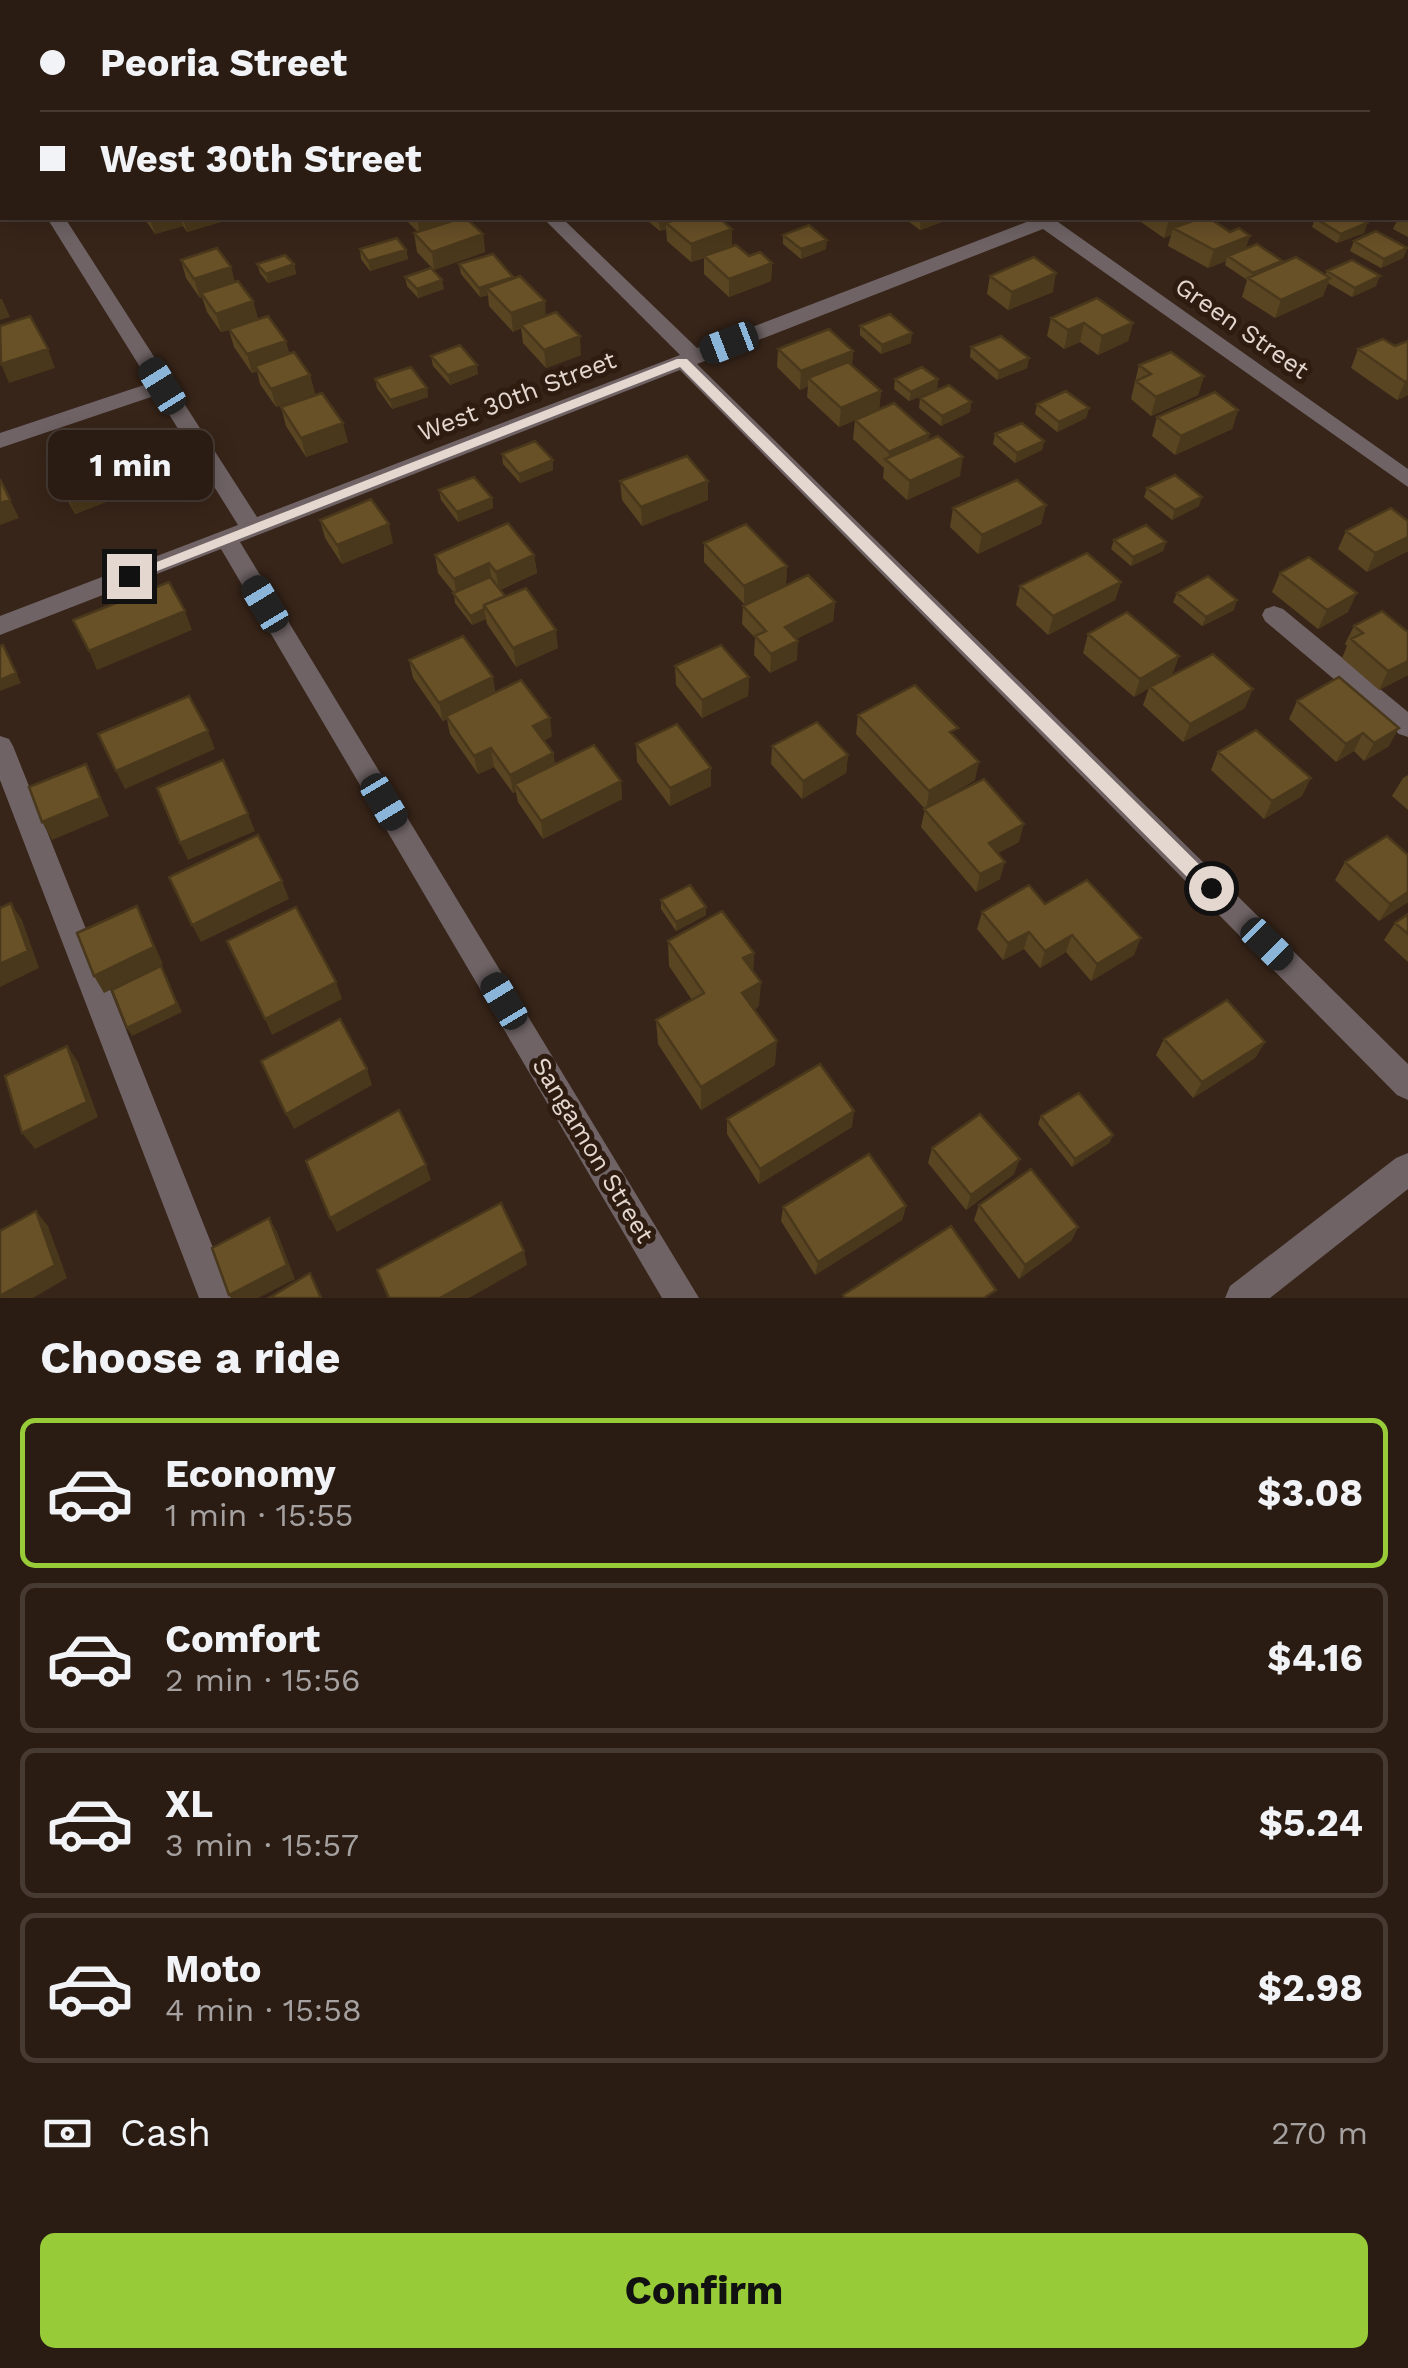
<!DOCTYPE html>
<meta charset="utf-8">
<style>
body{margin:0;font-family:"Work Sans",sans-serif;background:#362921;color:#f1f3f6;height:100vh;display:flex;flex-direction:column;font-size:38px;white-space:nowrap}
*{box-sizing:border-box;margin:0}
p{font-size:32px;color:#a5a1a0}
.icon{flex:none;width:55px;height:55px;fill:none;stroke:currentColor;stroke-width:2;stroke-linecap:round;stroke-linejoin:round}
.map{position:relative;height:1298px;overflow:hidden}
.panel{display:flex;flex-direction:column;background:#2a1c13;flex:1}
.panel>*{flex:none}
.hud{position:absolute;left:0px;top:0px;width:1410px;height:220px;box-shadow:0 5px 25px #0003,0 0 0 2px #463a33;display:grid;align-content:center;height:220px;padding:0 40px;background:#2a1c13}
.end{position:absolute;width:45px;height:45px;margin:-22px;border:12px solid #e4d7cf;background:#111;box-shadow:0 0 0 5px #111}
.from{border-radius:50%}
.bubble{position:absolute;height:70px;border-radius:15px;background:#2a1c13;box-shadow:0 5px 25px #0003,0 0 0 2px #463a33;font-size:32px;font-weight:700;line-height:70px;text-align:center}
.car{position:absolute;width:30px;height:60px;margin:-30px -15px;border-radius:12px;box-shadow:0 0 8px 2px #0007;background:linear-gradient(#222 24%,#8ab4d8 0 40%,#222 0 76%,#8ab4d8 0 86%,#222 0)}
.hud b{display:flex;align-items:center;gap:35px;height:95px;font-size:38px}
.hud b+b{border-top:2px solid #463a33}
.hud i{width:25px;height:25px;background:#f1f3f6}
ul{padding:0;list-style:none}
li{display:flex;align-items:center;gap:30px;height:150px;margin:0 20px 15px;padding:0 20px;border:5px solid #463a33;border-radius:15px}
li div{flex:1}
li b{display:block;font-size:38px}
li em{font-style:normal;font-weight:700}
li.selected{border-color:#97cc38}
li>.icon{width:90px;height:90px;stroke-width:1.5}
h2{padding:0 40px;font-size:45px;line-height:120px}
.pay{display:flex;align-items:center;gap:25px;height:110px;padding:0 40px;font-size:38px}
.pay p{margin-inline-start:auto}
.primary-button{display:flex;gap:20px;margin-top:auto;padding:20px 40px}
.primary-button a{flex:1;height:115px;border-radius:15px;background:#97cc38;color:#111;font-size:40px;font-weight:700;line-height:115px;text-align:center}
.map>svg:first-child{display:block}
</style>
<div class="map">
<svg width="1408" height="1298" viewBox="0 0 1408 1298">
<rect width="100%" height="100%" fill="#382519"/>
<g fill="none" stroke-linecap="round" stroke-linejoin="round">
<path fill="#6f6365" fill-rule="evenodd" d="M323 0H340L342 2H325Z
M0 73H2V83H0Z
M0 123H2V137H0Z
M47 218H65L257 517 680 355 543 218H562L697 348 1037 218H1062L1058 222 1408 469V487L1043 229 697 364 1408 1064V1100L1397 1095 680 370 240 542 699 1298H662L221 549 0 635V616L238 525 157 395 0 448V433L150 383Z
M1274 606 1283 609 1408 712V737L1399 734 1265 621 1262 615 1265 609Z
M0 736 9 739 13 746 233 1298H199L0 780Z
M1408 1153V1189L1270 1298H1225L1230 1286 1396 1158Z"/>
</g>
<path fill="#594522" d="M541 0H646L637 2H541Z
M862 0H1279L1284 2H866Z
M1301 0H1396L1395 2H1306Z
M1408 207V237L1393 229 1398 218H1408Z
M144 218H223L224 221 187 232 183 226 155 234Z
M404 218H451L452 221 483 234 485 252 434 270 417 252 414 233 418 232Z
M644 218H705L732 229V246L749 256 772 263 771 281 729 297 704 274V258L691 262 667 241 666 229 660 231Z
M904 218H950V219L920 230Z
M1135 218H1209L1246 249 1282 261 1281 264 1325 276 1327 271 1376 286 1352 297 1328 283 1323 296 1275 318 1242 297 1247 280 1225 265 1226 261 1208 268 1168 246 1171 235 1164 238Z
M1315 218 1367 223 1364 233 1337 243 1312 227Z
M783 235 826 249 801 259 783 244Z
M1354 241 1407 248 1403 258 1381 268 1350 251Z
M360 249 406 250 408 259 370 271 361 259Z
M181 260 235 282 253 301 258 319 310 375 315 394 276 407 260 384 257 371 252 373 234 347 229 330 221 332 207 312 202 297 200 298 186 278Z
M257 264H294L296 274 268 283 260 273Z
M459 264 513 279 581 355 546 368 523 343 521 328 513 332 489 306 488 295 480 297 461 274Z
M990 276 1053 292 1008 310 987 294Z
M405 277 444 289 418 298 407 286Z
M1051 318 1133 323 1128 341 1098 355 1080 342 1064 349 1047 336Z
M860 326 911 343 881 354 860 335Z
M1408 341V395L1397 400 1351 368 1358 349 1395 346Z
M971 347 1029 358 1027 368 997 380 970 357Z
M778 349 853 351 852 365 881 391 879 410 839 427 807 397 808 386 800 390 777 367Z
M431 356 478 374 450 385 433 366Z
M1139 365 1204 376 1198 395 1151 416 1131 399Z
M375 379 427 388 428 397 392 409 377 388Z
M895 379H938L937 389 909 401 894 389Z
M920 398 971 402 970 412 941 426 919 408Z
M1037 404 1089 408 1086 418 1057 432 1035 414Z
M281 407 348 442 306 457 286 426Z
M1238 410 1232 429 1175 455 1152 436 1157 417Z
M855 420 929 434 928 440 960 476 907 500 883 478 884 468 853 439Z
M995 434 1044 441 1042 450 1015 463 993 444Z
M502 454 553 470 520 483 503 464Z
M48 460 117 476 124 495 75 514 56 479Z
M620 481H708V500L642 526 622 500Z
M1147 488 1199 506 1172 520 1144 497Z
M439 490 492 498 493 508 458 522 441 500Z
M1046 505 1041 524 978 554 950 527 953 508Z
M320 520 393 543 342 564 325 538Z
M1408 521V551L1367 572 1338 549 1346 531Z
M1114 540 1166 542 1163 551 1131 566 1111 549Z
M704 543 787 566 786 584 744 604 704 562Z
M435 555H534L537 573 500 590 558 648 516 667 487 624 486 619 472 625 455 603 454 593 438 573Z
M1280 573 1348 612 1318 629 1272 592Z
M1121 582 1115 600 1048 635 1016 605 1020 586Z
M1177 593 1234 610 1202 626 1173 602Z
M835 602 833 621 796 639 797 660 770 673 754 655 755 638 742 624 743 606Z
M1354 626 1408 632V675L1379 690 1342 658 1347 646 1345 644Z
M1088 634 1179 656 1172 675 1245 708 1183 742 1143 705 1149 688 1134 697 1083 653Z
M409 660 495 693 552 736 544 741 553 753 555 765 621 781 622 799 543 839 518 802 516 792 513 793 494 767 478 774 450 734 447 719 443 721 413 678Z
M675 666 749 677 748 696 702 718 676 685Z
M1297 701 1389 746 1364 761 1354 751 1336 762 1289 719Z
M858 715 956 738 975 780 929 807 1019 842 998 853 1000 879 976 892 921 827 925 809 856 734Z
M636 744 711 786 670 806 637 762Z
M772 746 848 755 846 773 802 799 771 764Z
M1218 752 1302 796 1264 819 1211 770Z
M1408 775V810L1392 796 1403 778Z
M1345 862 1408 902 1379 921 1335 880Z
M661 900 706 915 676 931 661 909Z
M1045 904 1134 955 1091 981 1066 952 1040 968 1024 949 1003 960 977 929 982 912Z
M1408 914V962L1384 940 1395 923Z
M668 941 754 953 753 971 759 1006 754 1010 775 1065 701 1110 658 1044 656 1020 692 1000 669 966Z
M1164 1039 1265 1042 1255 1058 1193 1098 1156 1055Z
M1041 1116 1113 1135 1109 1143 1072 1167 1038 1124Z
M727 1119 852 1127 759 1184 727 1134Z
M932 1148 1014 1174 966 1210 928 1163Z
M979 1205 1078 1227 1071 1241 1019 1279 974 1220Z
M906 1206 902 1220 815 1275 781 1221 783 1207Z"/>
<path fill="#49381b" d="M172 0H196L187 2H173Z
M211 0H232L223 2H212Z
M412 0H439L430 2H412Z
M574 0H587V2H566Z
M600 0H646L637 2H600Z
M1355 0H1396L1395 2H1355Z
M150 218H181L183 226 155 234Z
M183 218H223L224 221 187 232Z
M417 218H451L452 224 420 234Z
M672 218H689L666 223V229L660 231 659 222Z
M921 218H950V219L920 230Z
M1174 218H1201L1173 228 1171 235 1164 238 1169 219Z
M1367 223 1364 233 1337 243 1341 234Z
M732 229V247L691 262V244Z
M483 234 485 252 434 270 432 252Z
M1250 236 1244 254 1228 256 1226 261 1208 268 1214 250Z
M827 240 826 249 801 259V249Z
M1407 248 1403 258 1381 268 1384 259Z
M406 250 408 259 370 271 368 261Z
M772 263 771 281 729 297V279Z
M294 264 296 274 268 283 266 274Z
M231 267 236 286 201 293 202 297 200 298 194 279Z
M1056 273 1053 292 1008 310 1012 292Z
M1380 276 1376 286 1352 297 1355 288Z
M513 277 514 286 487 288 488 295 480 297 479 288Z
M1330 278 1323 296 1275 318 1281 300Z
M442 280 444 289 418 298 417 289Z
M0 299H2L10 317 0 320Z
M253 301 258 320 221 332 216 314Z
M545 301 546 320 521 325V328L513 332 511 313Z
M1084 323 1080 342 1064 349 1068 330Z
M1133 323 1128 341 1098 355 1102 336Z
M912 333 911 343 881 354 882 345Z
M580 336 581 355 546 368 544 350Z
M286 341 291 359 255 366 257 371 252 373 247 354Z
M48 349 55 368 9 383 1 364Z
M853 351 851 370 808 378V386L800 390 801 371Z
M1029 358 1027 368 997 380 999 371Z
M477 365 478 374 450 385 448 375Z
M310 375 315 394 276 407 271 389Z
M1204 376 1198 395 1151 416 1156 397Z
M938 379 937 389 909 401 911 392Z
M1408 380V395L1397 400 1405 382Z
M427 388 428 397 392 409 390 400Z
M881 391 879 410 839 427 841 408Z
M971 402 970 412 941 426 942 416Z
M1089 408 1086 418 1057 432 1059 422Z
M1238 410 1232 429 1175 455 1181 436Z
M343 423 348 442 306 457 301 438Z
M929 434 926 453 888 462 889 452Z
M1044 441 1042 450 1015 463 1017 453Z
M963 457 960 476 907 500 910 481Z
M553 460V470L520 483 519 474Z
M117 476 124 495 75 514 67 495Z
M708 481V500L642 526 641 507Z
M1202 497 1199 506 1172 520 1175 510Z
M492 498 493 508 458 522 457 512Z
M10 500 19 518 0 525V503Z
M1046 505 1041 524 978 554 982 535Z
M389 524 393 543 342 564 337 545Z
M1408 537V551L1367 572 1375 553Z
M1166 542 1163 551 1131 566 1133 557Z
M534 555 537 573 499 590 496 572Z
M489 563 492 582 457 597 454 579Z
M787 566 786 584 744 604V586Z
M1121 582 1115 600 1048 635 1053 616Z
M1357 593 1348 612 1318 629 1327 610Z
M1237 600 1234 610 1202 626 1206 617Z
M835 602 833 621 784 645 785 627Z
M484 609 486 619 472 625 470 616Z
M185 611 192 630 97 670 89 651Z
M556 630 558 648 516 667 513 648Z
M798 641 797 660 770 673 771 654Z
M8 655 21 683 0 691V680Z
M1179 656 1172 675 1134 697 1140 679Z
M1408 661V675L1379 690 1388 671Z
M493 677 496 696 446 716 447 719 443 721 439 703Z
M749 677 748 696 702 718V700Z
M1253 689 1245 708 1183 742 1190 724Z
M550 718 552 736 536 745 533 726Z
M1399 728 1389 746 1364 761 1374 743Z
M208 731 215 749 125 789 116 771Z
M1363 733 1354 751 1336 762 1346 744Z
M491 748 494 767 478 774 474 756Z
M553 753 555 772 515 784 516 792 513 793 510 775Z
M848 755 846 773 802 799 803 781Z
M979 762 975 780 926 809 929 791Z
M86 764 109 816 52 840 42 822Z
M711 768V786L670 806V788Z
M1311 778 1302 796 1264 819 1272 801Z
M621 781 622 799 543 839 541 821Z
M248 814 255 831 188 860 180 843Z
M1024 824 1019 842 984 860 989 843Z
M1005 862 1000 879 976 892 980 874Z
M282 881 289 899 201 942 192 925Z
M1408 892V902L1379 921 1390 904Z
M11 903 22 920 39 968 0 987V964Z
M137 906 163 964 104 993 94 976Z
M706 907V915L676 931V922Z
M1029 932 1024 949 1003 960 1008 943Z
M1072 935 1066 952 1040 968 1045 951Z
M1141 938 1134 955 1091 981 1097 964Z
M754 953 753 977 743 958Z
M161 966 182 1012 132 1036 127 1028Z
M336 982 342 999 272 1035 265 1019Z
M761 982 759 1006 741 1017 742 993Z
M777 1041 775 1065 701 1110V1087Z
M1265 1042 1255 1058 1193 1098 1202 1082Z
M67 1046 78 1062 98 1117 35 1149 22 1133Z
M367 1069 372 1085 294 1129 286 1114Z
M854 1111 852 1127 759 1184 760 1169Z
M1113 1135 1109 1143 1072 1167 1075 1159Z
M1020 1159 1014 1174 966 1210 971 1195Z
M426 1165 431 1180 337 1232 330 1218Z
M906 1206 902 1220 815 1275 818 1262Z
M36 1211 48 1226 67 1278 33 1298H0Z
M269 1218 277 1232 295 1279 258 1298H231L229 1295Z
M1078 1227 1071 1241 1019 1279 1025 1265Z
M524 1251 527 1265 469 1298H440Z"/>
<path fill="#685027" stroke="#49381b" stroke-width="2.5" d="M19 0H32L34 2H9Z
M70 0H78L79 2H59Z
M434 0H445L448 2H425Z
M554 0H574L566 2H557Z
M657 0H664L667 2H648Z
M915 0H1279L1284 2H919Z
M462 218H466L483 234 432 252 414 233Z
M654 218H672L659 222Z
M681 218H705L707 219 719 218 732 229 691 244 666 223Z
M1201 218H1209L1230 232 1239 228 1250 236 1214 250 1173 228Z
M1315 218H1358L1367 223 1341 234Z
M809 225 827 240 801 249 783 235Z
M1376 231 1407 248 1384 259 1354 241Z
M397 238 406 250 368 261 360 249Z
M1257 244 1282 261 1253 273 1228 256Z
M736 245 749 256 760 252 772 263 729 279 704 256Z
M217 248 231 267 194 279 181 260Z
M493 254 513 277 479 288 459 264Z
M285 255 294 264 266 274 257 264Z
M1034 257 1056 273 1012 292 990 276Z
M1296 257 1330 278 1281 300 1248 278Z
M1352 260 1380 276 1355 288 1327 271Z
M431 268 442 280 417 289 405 277Z
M520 276 545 301 511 313 487 288Z
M238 281 253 301 216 314 201 293Z
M1097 298 1133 323 1102 336 1084 323 1068 330 1051 318Z
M556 312 580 336 544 350 521 325Z
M890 314 912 333 882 345 860 326Z
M30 316 48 349 1 364 0 326Z
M268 316 286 341 247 354 229 329Z
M829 329 853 351 801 371 778 349Z
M1001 336 1029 358 999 371 971 347Z
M1383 339 1395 346 1408 341V380L1405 382 1358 349Z
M460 345 477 365 448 375 431 356Z
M294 352 310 375 271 389 255 366Z
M1171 352 1204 376 1156 397 1136 381 1151 374 1139 365Z
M848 362 881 391 841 408 808 378Z
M411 367 427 388 390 400 375 379Z
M922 367 938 379 911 392 895 379Z
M949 385 971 402 942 416 920 398Z
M1066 391 1089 408 1059 422 1037 404Z
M1215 392 1238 410 1181 436 1157 417Z
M322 393 343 423 301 438 281 407Z
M894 403 929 434 889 452 855 420Z
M1022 423 1044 441 1017 453 995 434Z
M938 436 963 457 910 481 885 459Z
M535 441 553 460 519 474 502 454Z
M97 442 117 476 67 495 48 460Z
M687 456 708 481 641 507 620 481Z
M1175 475 1202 497 1175 510 1147 488Z
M474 477 492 498 457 512 439 490Z
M0 479 10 500 0 503Z
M1017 480 1046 505 982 535 953 508Z
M371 499 389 524 337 545 320 520Z
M1391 508 1408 521V537L1375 553 1346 531Z
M508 523 534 555 496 572 489 563 454 579 435 555Z
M746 524 787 566 744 586 704 543Z
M1146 525 1166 542 1133 557 1114 540Z
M1087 553 1121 582 1053 616 1020 586Z
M1309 557 1357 593 1327 610 1280 573Z
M808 575 835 602 785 627 798 641 771 654 755 636 766 631 743 606Z
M1208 576 1237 600 1206 617 1177 593Z
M490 577 505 596 484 605V609L470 616 453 593Z
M169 582 185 611 89 651 73 620Z
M526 588 556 630 513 648 484 605Z
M1382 611 1408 632V661L1388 671 1351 639 1363 633 1354 626Z
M1127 612 1179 656 1140 679 1088 634Z
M463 636 493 677 439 703 409 660Z
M3 645 16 673 0 680V646Z
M721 645 749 677 702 700 675 666Z
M1213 654 1253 689 1190 724 1150 687Z
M1339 677 1399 728 1374 743 1363 733 1346 744 1297 701Z
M521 680 550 718 533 726 553 753 510 775 491 748 474 756 446 716Z
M915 685 958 728 950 732 979 762 929 791 858 715Z
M189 696 208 731 116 771 98 734Z
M817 722 848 755 803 781 772 746Z
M677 724 711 768 670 788 636 744Z
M1256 730 1311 778 1272 801 1218 752Z
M594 745 621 781 541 821 515 784Z
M223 760 248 814 180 843 157 788Z
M86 764 100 798 42 822 29 787Z
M984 779 1024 824 989 843 1005 862 980 874 924 809Z
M258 835 282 881 192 925 169 877Z
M1387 836 1408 855V892L1390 904 1345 862Z
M1087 880 1141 938 1097 964 1072 935 1045 951 1029 932 1008 943 982 912 1029 885 1045 904Z
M690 885 706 907 676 922 661 900Z
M11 903 28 951 0 964V908Z
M137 906 154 947 94 976 77 933Z
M296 907 336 982 265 1019 227 941Z
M722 911 754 953 743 958 761 982 742 993 777 1041 701 1087 656 1020 704 993 668 941Z
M1408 914V934L1395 923Z
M161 966 177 1004 127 1028 112 990Z
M1227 1000 1265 1042 1202 1082 1164 1039Z
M340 1019 367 1069 286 1114 261 1061Z
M67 1046 87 1102 22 1133 5 1076Z
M820 1064 854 1111 760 1169 727 1119Z
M1079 1093 1113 1135 1075 1159 1041 1116Z
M399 1110 426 1165 330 1218 306 1161Z
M980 1114 1020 1159 971 1195 932 1148Z
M869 1154 906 1206 818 1262 783 1207Z
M1031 1169 1078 1227 1025 1265 979 1205Z
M501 1203 524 1251 440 1298H389L377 1270Z
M36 1211 55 1265 0 1296V1231Z
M269 1218 287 1265 229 1295 212 1248Z
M951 1226 996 1290 984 1298H845L843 1295Z
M310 1273 321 1298H269Z"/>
<path fill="#e4d7cf" d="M677 359H687L1218 883V894H1204L680 367 134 580 121 576Z"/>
<g text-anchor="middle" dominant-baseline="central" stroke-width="10" stroke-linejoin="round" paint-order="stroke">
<g font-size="25" fill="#e4d7cf" stroke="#2e1c10">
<text transform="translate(1242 328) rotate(35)">Green Street</text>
<text transform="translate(517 396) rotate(-21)">West 30th Street</text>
<text transform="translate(593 1150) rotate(59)">Sangamon Street</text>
</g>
</g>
</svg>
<i class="end from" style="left:1211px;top:888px"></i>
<i class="end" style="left:129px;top:576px"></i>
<div class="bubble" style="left:48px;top:430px;width:165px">1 min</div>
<i class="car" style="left:729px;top:343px;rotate:249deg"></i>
<i class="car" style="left:162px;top:386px;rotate:328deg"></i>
<i class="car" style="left:265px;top:604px;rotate:329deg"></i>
<i class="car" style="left:384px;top:802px;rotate:149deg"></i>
<i class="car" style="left:1267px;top:944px;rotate:135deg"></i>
<i class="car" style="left:504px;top:1001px;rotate:329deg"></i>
<div class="hud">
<b><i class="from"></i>Peoria Street</b>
<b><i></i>West 30th Street</b>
</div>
</div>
<section class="panel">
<h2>Choose a ride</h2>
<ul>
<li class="selected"><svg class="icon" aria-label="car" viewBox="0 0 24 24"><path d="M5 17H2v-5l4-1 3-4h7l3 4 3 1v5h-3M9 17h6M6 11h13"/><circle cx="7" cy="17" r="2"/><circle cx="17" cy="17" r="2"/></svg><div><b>Economy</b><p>1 min · 15:55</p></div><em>$3.08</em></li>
<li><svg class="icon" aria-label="car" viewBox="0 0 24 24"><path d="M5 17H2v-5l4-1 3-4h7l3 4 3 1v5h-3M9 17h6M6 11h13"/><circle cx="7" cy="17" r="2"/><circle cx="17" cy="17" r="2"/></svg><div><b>Comfort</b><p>2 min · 15:56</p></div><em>$4.16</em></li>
<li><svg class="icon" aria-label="car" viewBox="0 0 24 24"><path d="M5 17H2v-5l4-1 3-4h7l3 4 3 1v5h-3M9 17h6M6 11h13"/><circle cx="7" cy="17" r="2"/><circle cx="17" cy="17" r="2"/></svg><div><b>XL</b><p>3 min · 15:57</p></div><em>$5.24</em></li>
<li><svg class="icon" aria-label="car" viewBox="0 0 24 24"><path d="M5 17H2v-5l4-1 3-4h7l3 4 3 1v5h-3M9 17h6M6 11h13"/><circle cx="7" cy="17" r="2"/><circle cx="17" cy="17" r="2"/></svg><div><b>Moto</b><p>4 min · 15:58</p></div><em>$2.98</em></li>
</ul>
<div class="pay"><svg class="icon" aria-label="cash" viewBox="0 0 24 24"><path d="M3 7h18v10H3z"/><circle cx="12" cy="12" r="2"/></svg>Cash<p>270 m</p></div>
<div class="primary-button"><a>Confirm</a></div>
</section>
